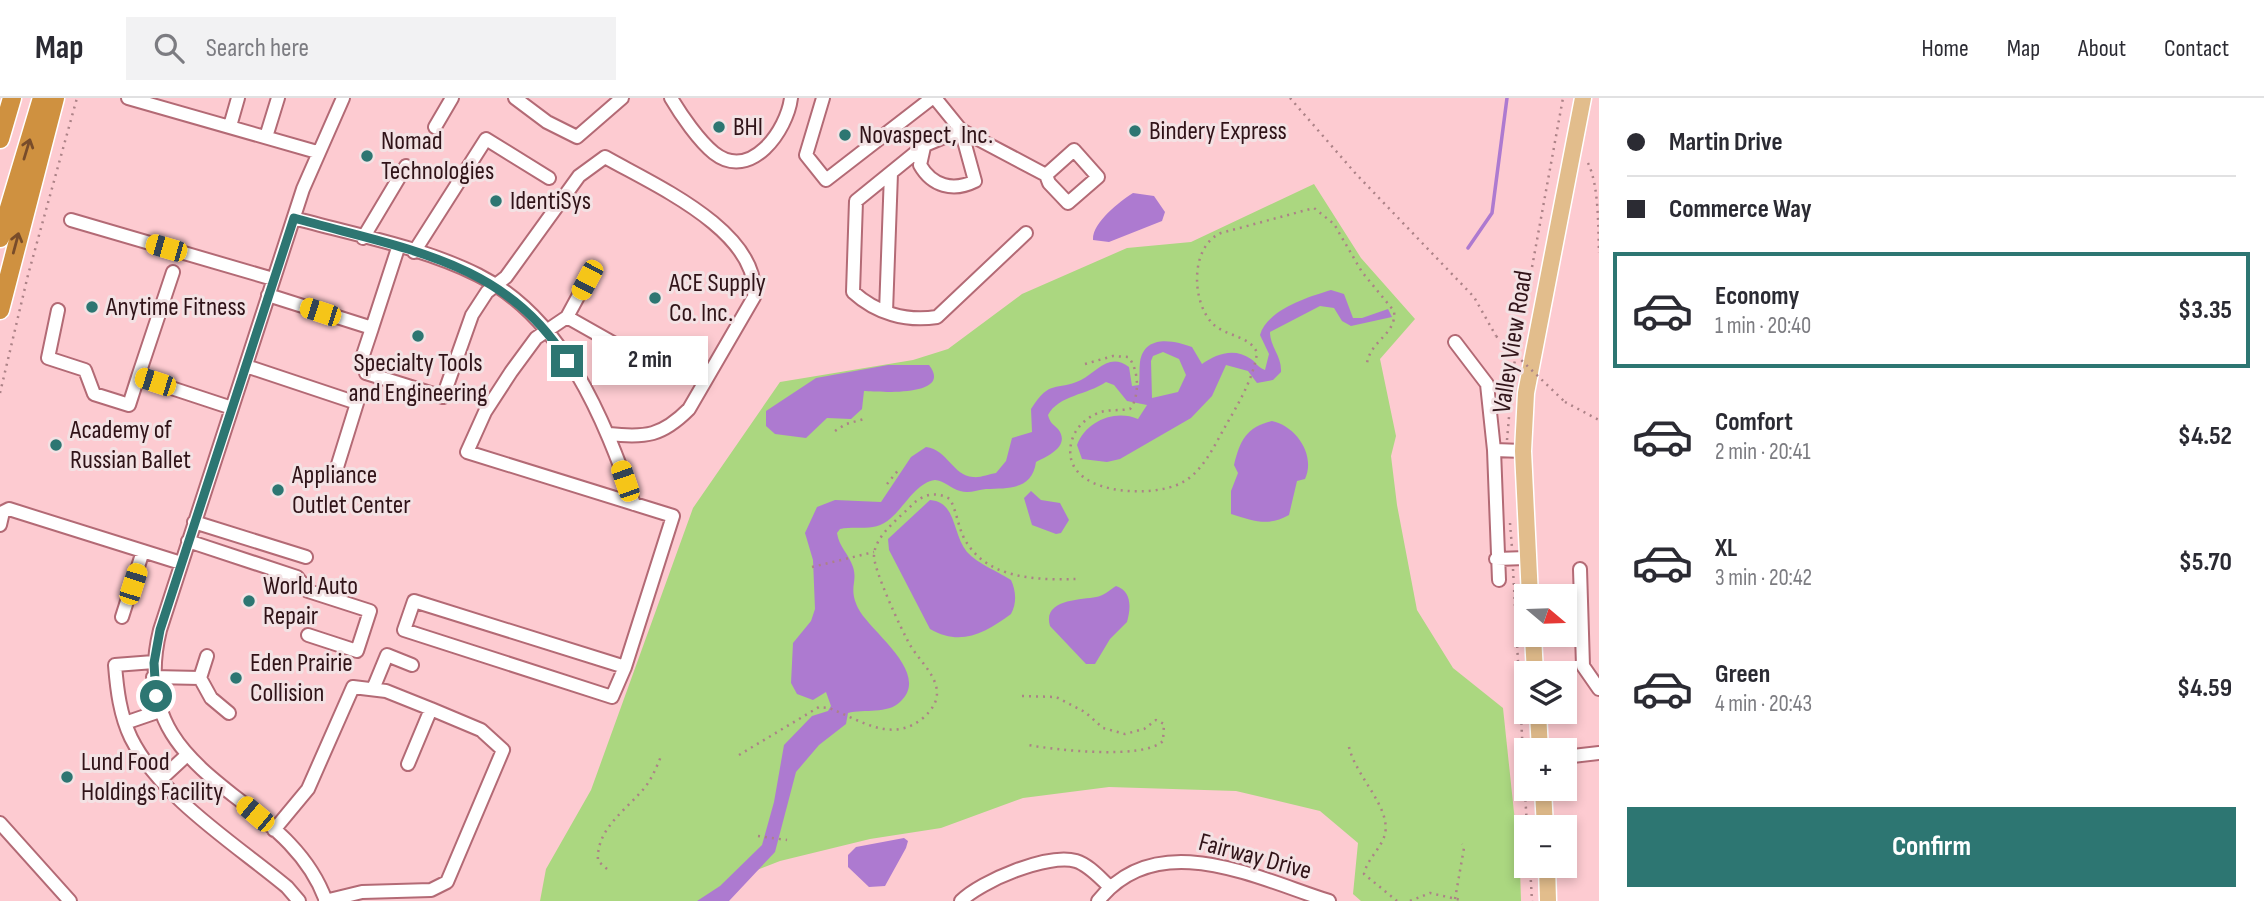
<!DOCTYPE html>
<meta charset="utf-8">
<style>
body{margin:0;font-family:"Sofia Sans Condensed",sans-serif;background:#f2f2f3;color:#2b2b33;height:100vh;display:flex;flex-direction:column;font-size:26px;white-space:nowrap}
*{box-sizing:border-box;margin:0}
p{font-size:23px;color:#7c7c81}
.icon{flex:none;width:38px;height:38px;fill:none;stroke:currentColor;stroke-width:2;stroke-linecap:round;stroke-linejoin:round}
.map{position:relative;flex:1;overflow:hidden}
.side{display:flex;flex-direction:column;background:#fff;width:665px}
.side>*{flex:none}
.banner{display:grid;align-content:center;height:154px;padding:0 28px;background:#fff}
.needle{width:46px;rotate:109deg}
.fabs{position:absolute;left:1514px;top:486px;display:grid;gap:14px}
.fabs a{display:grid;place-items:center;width:63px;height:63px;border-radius:0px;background:#fff;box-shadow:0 4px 10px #0003;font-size:35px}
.end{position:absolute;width:32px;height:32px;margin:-16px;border:9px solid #2d7672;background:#fff;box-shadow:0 0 0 4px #fff}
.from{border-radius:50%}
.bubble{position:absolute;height:49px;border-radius:0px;background:#fff;box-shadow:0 4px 10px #0003;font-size:23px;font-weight:700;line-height:49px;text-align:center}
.car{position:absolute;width:21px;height:42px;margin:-21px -10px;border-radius:9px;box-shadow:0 0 5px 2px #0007;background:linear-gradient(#f5c518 24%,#345 0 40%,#f5c518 0 76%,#345 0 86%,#f5c518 0)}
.banner b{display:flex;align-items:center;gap:24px;height:66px;font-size:26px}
.banner b+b{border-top:2px solid #e1e1e2}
.banner i{width:18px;height:18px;background:#2b2b33}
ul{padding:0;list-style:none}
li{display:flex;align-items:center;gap:21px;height:116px;margin:0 14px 10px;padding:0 14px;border:4px solid transparent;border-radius:0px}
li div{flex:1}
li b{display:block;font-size:26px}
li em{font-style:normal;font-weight:700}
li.current{border-color:#2d7672}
li>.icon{width:63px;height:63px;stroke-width:1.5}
.primary-button{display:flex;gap:14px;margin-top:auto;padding:14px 28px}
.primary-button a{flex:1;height:80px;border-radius:0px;background:#2d7672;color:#fff;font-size:28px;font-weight:700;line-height:80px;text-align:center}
header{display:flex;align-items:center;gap:42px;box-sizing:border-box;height:98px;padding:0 35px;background:#fff;border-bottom:2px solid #e1e1e2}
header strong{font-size:33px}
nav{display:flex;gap:38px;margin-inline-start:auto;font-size:24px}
.search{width:490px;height:63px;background:#f2f2f3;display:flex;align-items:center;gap:18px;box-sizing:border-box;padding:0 24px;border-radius:0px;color:#7c7c81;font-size:26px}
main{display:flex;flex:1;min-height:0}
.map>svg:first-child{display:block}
</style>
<header>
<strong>Map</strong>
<div class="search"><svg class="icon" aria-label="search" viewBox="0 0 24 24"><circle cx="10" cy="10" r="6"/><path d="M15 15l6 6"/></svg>Search here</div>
<nav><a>Home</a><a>Map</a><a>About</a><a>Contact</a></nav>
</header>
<main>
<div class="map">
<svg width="1599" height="803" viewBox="0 0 1599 803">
<rect width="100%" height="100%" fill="#fdcbd1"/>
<path fill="#abd780" d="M1314 86 1361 160 1415 221 1380 261 1396 338 1391 358 1397 407 1417 512 1453 570 1503 610 1520 771 1521 803H1361L1353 796 1358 745 1320 713 1236 693 1109 689 1023 700 941 730 870 741 780 763 749 775 716 803H540L546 771 591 692 693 410 780 284 913 262 948 251 1022 196 1127 150 1191 144Z"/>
<path fill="#ad7ad0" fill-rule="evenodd" d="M1133 95 1154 98 1165 114 1162 123 1109 144 1093 142C1092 125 1119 104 1133 95Z
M1331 192 1344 196 1353 220H1362L1388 211 1392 219 1351 228 1342 223 1334 210 1320 208 1270 234C1270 249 1282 258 1281 274L1273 282 1257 285 1248 273 1226 267 1212 298 1191 320 1120 361 1107 364 1082 361 1077 347C1086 323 1115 311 1138 321L1147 307 1127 303 1114 287 1106 284C1087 297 1059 297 1048 317 1050 325 1053 326 1058 331 1071 348 1048 358 1036 364 1032 392 1009 390 986 391 977 392 969 396 960 393 952 391 943 382 935 382 917 384 904 409 891 420 875 435 859 427 840 431L837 435C839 449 849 456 853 469 858 485 848 489 858 510 870 534 932 575 900 604 888 616 864 611 848 615L846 626 819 647 796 674 775 754 729 803H697L720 788 762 747 774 704 784 647 812 618 828 613 831 608 826 594 813 602 797 596 791 585 793 545 811 523 815 511 813 462 805 435 817 409 835 402 881 404 911 359 926 349C948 352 953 378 973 379 980 380 989 376 996 375L1006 363 1012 340 1032 334 1031 311C1051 280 1055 294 1081 282 1097 274 1109 254 1129 269L1132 288 1139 287C1140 279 1139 272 1140 264 1144 236 1174 242 1192 249L1202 266C1216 256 1234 249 1251 261 1257 265 1257 269 1265 272L1269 256 1260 237C1267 212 1308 199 1331 192ZM1163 254 1179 261 1186 277 1178 294 1152 300 1151 263 1153 258Z
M888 267H929C954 299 879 294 864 293L862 311 851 321 827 320 806 340 775 336 766 328V313L816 280Z
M1272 323C1296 328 1316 357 1305 381L1297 383 1289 417C1268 429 1254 423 1231 416V393L1238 375 1234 367C1240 343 1246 329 1272 323Z
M1031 393 1041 402 1060 405 1069 422 1061 435 1056 436 1032 427 1024 400Z
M930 402C957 404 952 436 967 454 978 466 997 473 1011 482 1016 493 1017 505 1011 516 985 535 961 549 930 531L889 452 888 441Z
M1116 488C1132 493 1131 510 1127 524L1110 541 1095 566H1086L1050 528C1042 501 1081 502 1096 499 1103 498 1110 492 1116 488Z
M904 740 908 743 906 750 885 788 869 789 848 769V757L856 749Z"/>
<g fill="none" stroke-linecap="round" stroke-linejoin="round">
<path stroke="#ad7ad0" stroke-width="3.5" d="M1468 150 1492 115 1507 0"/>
<g stroke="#b36a75" stroke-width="16">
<path id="minor" d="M128 0 317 54
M515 0 547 24 577 39 622 0
M671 0C681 17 699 43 714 55 751 84 787 32 791 0
M823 0 806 57 826 82 932 0
M230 28 238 0
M435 29 452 0
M961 32 925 47 856 103 853 194C876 215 906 224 937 219L1026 135
M961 32 1046 77 1049 85 1068 105 1098 79 1074 52 1046 77
M266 39 278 0
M924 49 920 67C932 88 953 94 975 83L961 32 935 0
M294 120C355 137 422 149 478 177 564 220 604 321 634 406
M71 122 273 181
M363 140 406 68
M414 154 486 41 549 80
M173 174 138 279 232 310
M587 182 567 219 536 240 511 274 485 314 467 354 673 418 625 569 414 503 404 532 612 599 625 569
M268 197 372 230 398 150
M58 212 48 260 85 272 94 296 129 307 138 279
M886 214 891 75
M567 219 613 245
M372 230 363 257 366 275 443 299 472 217 487 194 506 179 579 78 605 59C652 86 761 133 754 199L689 311C662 338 646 340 609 336
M1455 244 1487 286 1494 352 1523 353
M246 268 357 305 334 379
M1494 352 1499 482
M194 424 306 459
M0 427 3 414 9 411 181 465
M188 443 297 479 308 493 370 513 357 553 308 537
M1496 461 1528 460
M1580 471 1583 568 1599 591
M122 519 143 453
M154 564 115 567C117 592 120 617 131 640 160 699 238 748 287 789L299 803
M153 579 200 580 211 600 229 615
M200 580 207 558
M373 591 387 557 412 567
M125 625 160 613
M1564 659 1599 655
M161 681 187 657
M0 725 70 803
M274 732 308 691 353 589 386 593 431 611 408 666
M325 803 362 794 431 792 447 784 503 652 481 632 431 611
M326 803C286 690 123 683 160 532L303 91 343 0
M961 803C981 783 1048 755 1076 763 1089 767 1100 780 1110 789
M1098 803C1157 728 1256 780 1329 803"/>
</g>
<g stroke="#fff" stroke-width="19">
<path id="major" d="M1530 499 1523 353 1526 295 1583 0
M1533 537 1535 576
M1538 614 1540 653
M1543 691 1545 730
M1547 768 1548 803"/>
</g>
<g stroke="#fff" stroke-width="21">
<path id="highway" d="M0 41 12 0
M0 140 42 0
M0 212 55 0"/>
</g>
<path stroke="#ac8287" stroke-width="2.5" stroke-dasharray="2 5" stroke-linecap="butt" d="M1290 0 1356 76 1474 199 1496 238
M1588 65C1599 88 1598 127 1599 155
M1085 266 1113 258 1128 259C1139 270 1140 299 1130 311 1119 313 1108 311 1098 315 1086 320 1076 329 1072 342 1056 397 1152 402 1183 384 1203 373 1214 348 1225 329 1238 306 1253 282 1257 255 1251 238 1225 238 1213 226 1191 204 1190 148 1221 135L1314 110 1334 126 1362 174 1394 213C1397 236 1371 242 1367 265
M0 295 28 177 77 0
M1565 304 1599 322
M835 333 846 326 864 321
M1507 342 1513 273 1563 0
M887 386 900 370
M1510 425 1512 450
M812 469 874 454
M1513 471 1527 730
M1022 598 1056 599 1085 614 1103 630 1125 636 1144 631 1156 622 1164 626 1163 643C1143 662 1056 652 1028 647
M1349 649C1356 679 1391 709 1385 736 1381 751 1367 761 1364 776L1397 803
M739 657 819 609 829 610C860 622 892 646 923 620 955 592 924 570 910 547 902 533 873 471 874 457 875 438 899 420 912 407 923 396 936 393 950 401 957 414 958 429 965 442 988 482 1038 482 1077 481
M758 738 787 742
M1530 768 1532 803
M607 771 598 763C596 733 622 715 640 695 651 684 656 670 662 656
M1455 801 1464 750 1462 746
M1410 803 1430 795 1461 802"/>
<use href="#minor" stroke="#fff" stroke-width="12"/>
<use href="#major" stroke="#e2bd8c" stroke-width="16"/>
<use href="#highway" stroke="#cf9140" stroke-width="18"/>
<path stroke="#ac8287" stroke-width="2.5" stroke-dasharray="2 5" stroke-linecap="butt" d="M1496 238 1565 304"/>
</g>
<defs><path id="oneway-shaft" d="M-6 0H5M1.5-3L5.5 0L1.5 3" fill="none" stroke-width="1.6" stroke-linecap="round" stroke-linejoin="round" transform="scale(1.75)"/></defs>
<g stroke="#784c2a">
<use href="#oneway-shaft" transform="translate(27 51) rotate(-73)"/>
<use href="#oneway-shaft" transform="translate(16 145) rotate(-75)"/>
</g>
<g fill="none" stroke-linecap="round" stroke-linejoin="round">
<path stroke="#2d7672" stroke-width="9" d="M156 598 154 565 160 532 294 120C399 150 506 162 567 263"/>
</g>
<g fill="#2d7672" stroke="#f3e2e4" stroke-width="2.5">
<circle cx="719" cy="29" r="7"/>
<circle cx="1135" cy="33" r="7"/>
<circle cx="845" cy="37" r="7"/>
<circle cx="367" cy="58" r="7"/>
<circle cx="496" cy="103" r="7"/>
<circle cx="655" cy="200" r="7"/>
<circle cx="92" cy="209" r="7"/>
<circle cx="418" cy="238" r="7"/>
<circle cx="56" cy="347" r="7"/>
<circle cx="278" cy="392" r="7"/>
<circle cx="249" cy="503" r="7"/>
<circle cx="236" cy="580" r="7"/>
<circle cx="67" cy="679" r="7"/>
</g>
<g text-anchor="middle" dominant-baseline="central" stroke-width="6" stroke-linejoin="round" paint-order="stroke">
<g font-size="26" fill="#301318" stroke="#f3e2e4" text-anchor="start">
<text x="733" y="29">BHI</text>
<text x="1149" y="33">Bindery Express</text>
<text x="859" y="37">Novaspect, Inc.</text>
<text x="381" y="43">Nomad<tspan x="381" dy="30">Technologies</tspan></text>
<text x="510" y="103">IdentiSys</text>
<text x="669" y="185">ACE Supply<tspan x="669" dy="30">Co. Inc.</tspan></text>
<text x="106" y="209">Anytime Fitness</text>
<text x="418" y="265" text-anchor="middle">Specialty Tools<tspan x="418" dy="30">and Engineering</tspan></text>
<text x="70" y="332">Academy of<tspan x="70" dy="30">Russian Ballet</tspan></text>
<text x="292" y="377">Appliance<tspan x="292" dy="30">Outlet Center</tspan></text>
<text x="263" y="488">World Auto<tspan x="263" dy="30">Repair</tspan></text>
<text x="250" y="565">Eden Prairie<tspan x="250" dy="30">Collision</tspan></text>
<text x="81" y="664">Lund Food<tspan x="81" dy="30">Holdings Facility</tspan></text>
</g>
<g font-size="26" fill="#301318" stroke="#f3e2e4">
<text transform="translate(1513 244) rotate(-81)">Valley View Road</text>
<text transform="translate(1255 759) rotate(15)">Fairway Drive</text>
</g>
</g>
</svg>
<div class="fabs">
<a><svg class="needle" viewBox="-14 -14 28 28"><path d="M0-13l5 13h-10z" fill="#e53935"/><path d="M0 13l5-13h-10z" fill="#7c7c81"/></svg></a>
<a><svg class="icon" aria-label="layers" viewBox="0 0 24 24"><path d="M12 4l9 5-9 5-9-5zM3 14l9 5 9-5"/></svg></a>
<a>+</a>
<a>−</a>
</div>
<i class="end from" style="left:156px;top:598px"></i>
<i class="end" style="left:567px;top:263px"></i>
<div class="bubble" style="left:592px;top:238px;width:116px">2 min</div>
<i class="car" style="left:166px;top:150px;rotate:286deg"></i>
<i class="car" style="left:587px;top:182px;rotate:208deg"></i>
<i class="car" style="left:320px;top:214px;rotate:288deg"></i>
<i class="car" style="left:155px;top:284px;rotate:288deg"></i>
<i class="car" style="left:625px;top:383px;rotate:341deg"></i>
<i class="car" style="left:133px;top:486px;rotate:18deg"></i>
<i class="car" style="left:255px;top:716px;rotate:310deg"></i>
</div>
<section class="side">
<div class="banner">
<b><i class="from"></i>Martin Drive</b>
<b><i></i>Commerce Way</b>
</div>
<ul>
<li class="current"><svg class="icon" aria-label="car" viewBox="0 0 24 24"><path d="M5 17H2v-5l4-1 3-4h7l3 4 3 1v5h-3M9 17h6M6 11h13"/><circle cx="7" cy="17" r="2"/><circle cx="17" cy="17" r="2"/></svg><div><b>Economy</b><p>1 min · 20:40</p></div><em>$3.35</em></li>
<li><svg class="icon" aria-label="car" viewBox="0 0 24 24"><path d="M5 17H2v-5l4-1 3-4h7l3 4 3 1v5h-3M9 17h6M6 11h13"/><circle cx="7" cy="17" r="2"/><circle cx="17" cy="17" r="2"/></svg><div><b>Comfort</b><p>2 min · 20:41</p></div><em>$4.52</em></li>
<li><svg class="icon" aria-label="car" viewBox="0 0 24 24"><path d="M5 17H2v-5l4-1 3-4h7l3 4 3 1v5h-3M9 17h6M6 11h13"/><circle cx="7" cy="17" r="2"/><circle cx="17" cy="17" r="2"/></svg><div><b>XL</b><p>3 min · 20:42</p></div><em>$5.70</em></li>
<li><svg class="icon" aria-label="car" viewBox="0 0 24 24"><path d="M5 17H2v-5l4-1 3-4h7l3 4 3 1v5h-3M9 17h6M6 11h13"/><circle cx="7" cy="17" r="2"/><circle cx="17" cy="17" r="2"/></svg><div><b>Green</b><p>4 min · 20:43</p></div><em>$4.59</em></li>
</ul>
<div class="primary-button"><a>Confirm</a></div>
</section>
</main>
